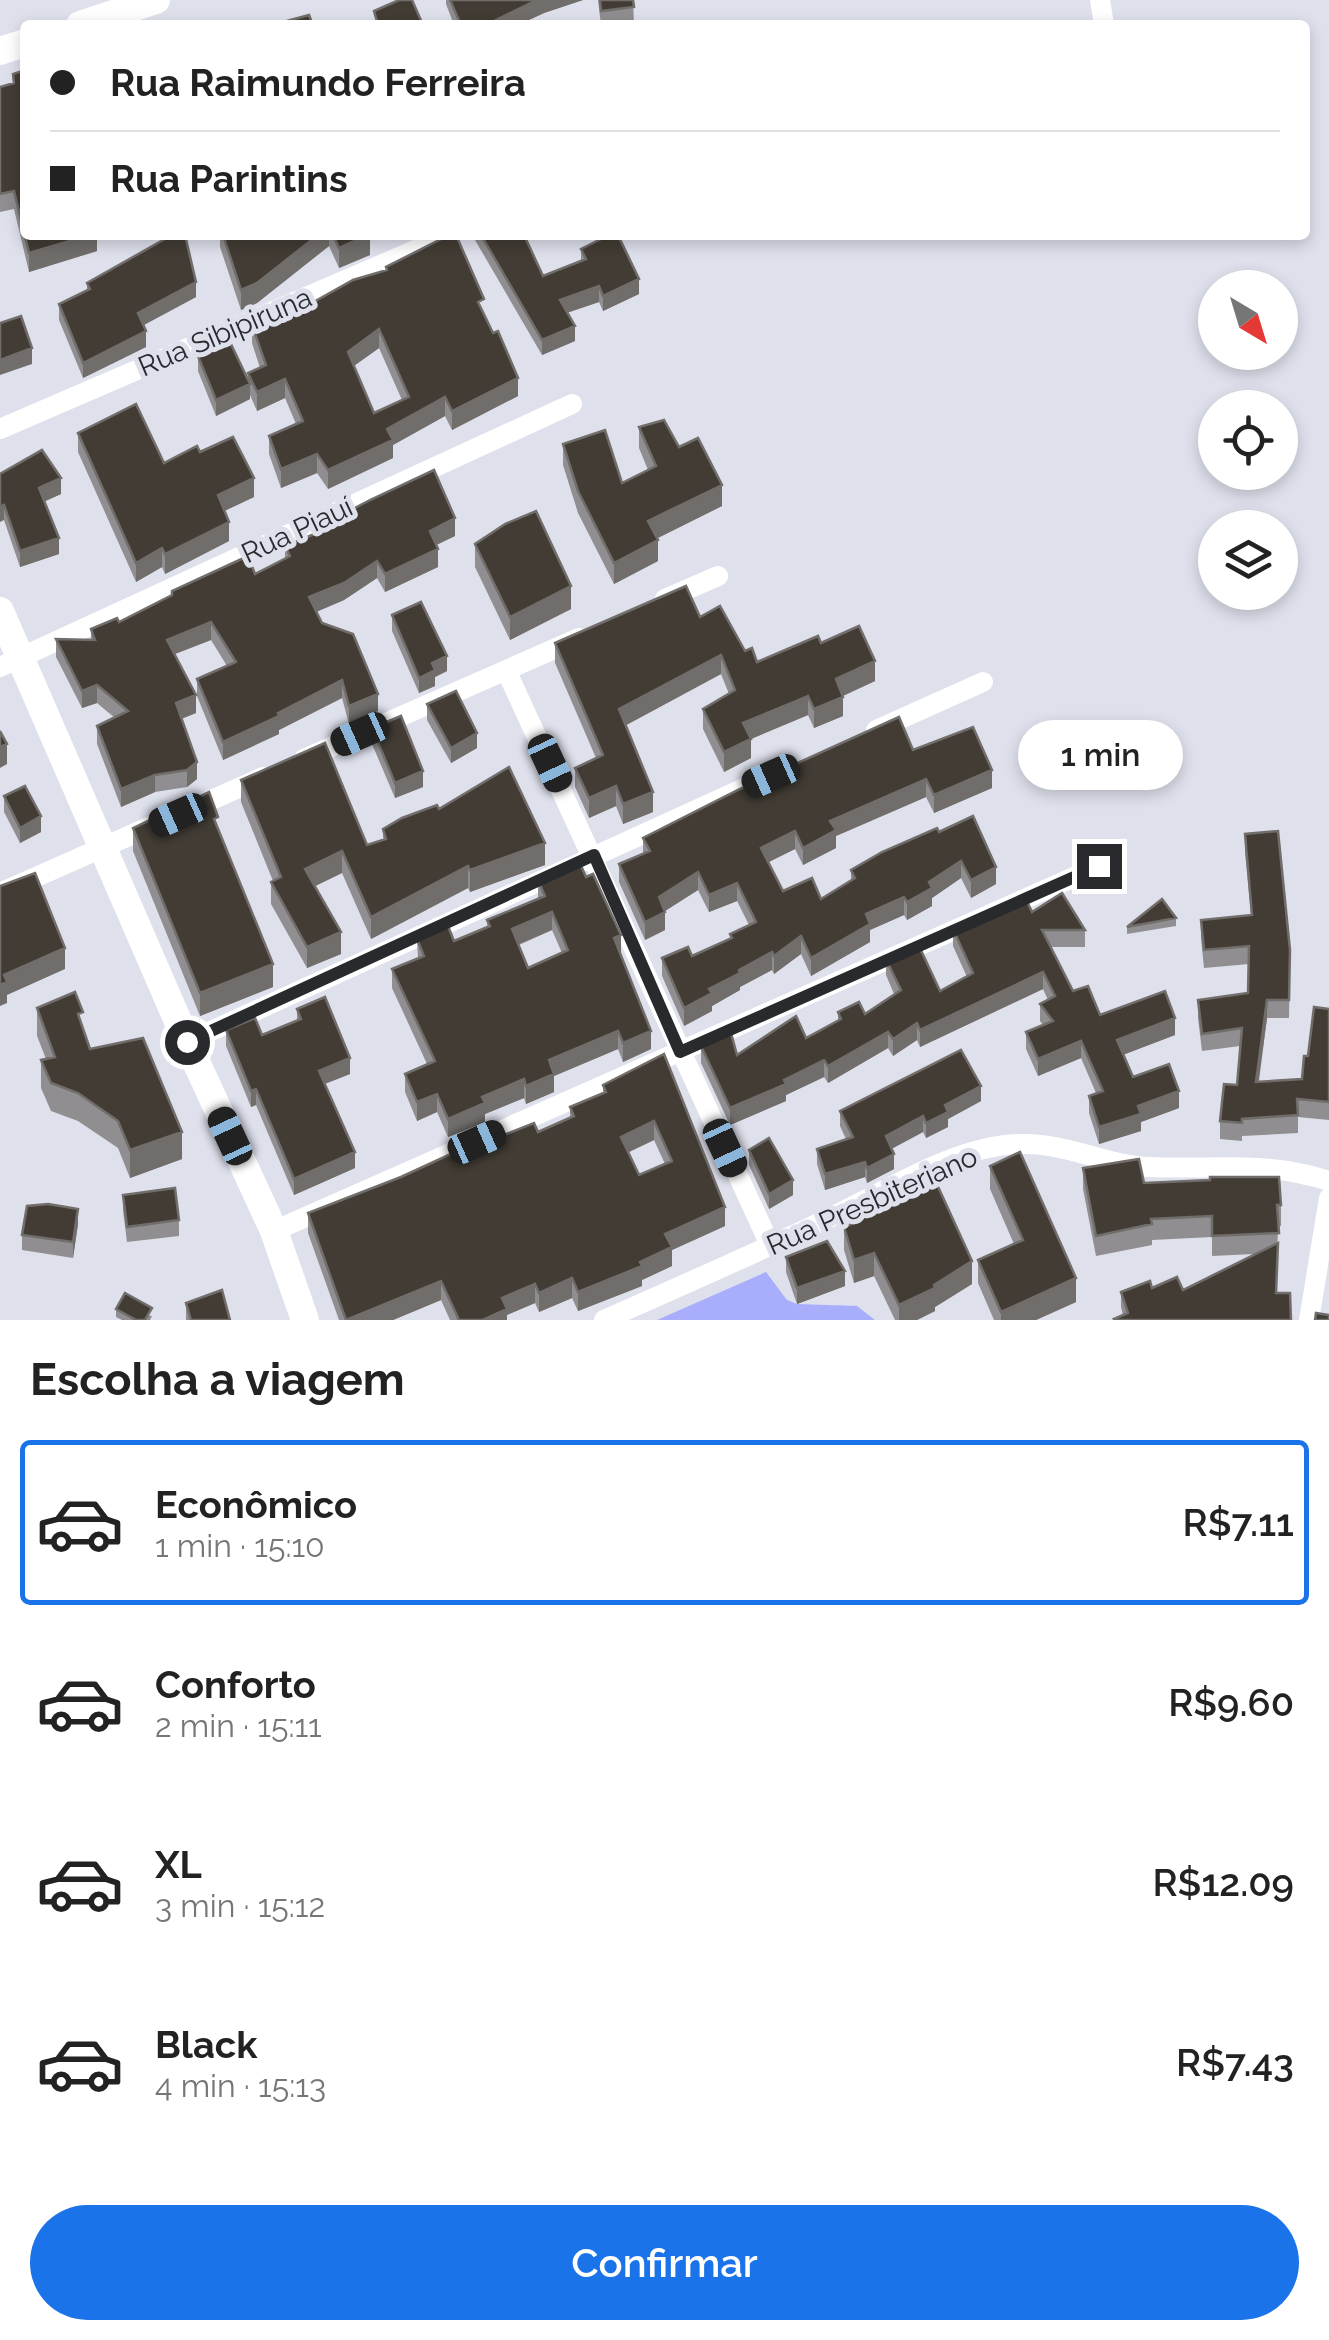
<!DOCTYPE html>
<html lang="pt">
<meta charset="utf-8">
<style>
body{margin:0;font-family:Raleway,sans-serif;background:#f6f6f6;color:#222;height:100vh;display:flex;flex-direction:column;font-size:38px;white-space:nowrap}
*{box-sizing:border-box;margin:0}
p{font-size:32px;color:#767676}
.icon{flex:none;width:55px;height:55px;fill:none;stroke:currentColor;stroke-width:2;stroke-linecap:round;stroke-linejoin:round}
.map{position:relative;height:1320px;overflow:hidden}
.drawer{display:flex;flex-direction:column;background:#fff;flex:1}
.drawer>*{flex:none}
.banner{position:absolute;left:20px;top:20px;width:1290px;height:220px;border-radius:10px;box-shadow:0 5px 15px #0003;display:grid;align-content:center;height:220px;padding:0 30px;background:#fff}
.needle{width:65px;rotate:142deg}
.fabs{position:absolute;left:1198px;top:270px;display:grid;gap:20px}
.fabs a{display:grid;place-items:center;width:100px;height:100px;border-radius:50%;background:#fff;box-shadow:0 5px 15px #0003;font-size:50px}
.end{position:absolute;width:45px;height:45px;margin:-22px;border:12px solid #292a2e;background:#fff;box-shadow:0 0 0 5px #fff}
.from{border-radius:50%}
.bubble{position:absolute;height:70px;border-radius:35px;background:#fff;box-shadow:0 5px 15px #0003;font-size:32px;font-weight:600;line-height:70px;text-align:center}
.car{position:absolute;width:30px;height:60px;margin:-30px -15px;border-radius:12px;box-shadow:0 0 8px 2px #0007;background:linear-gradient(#222 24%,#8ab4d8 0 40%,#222 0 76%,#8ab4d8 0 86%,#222 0)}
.banner b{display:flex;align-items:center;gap:35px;height:95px;font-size:38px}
.banner b+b{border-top:2px solid #e0e0e0}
.banner i{width:25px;height:25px;background:#222}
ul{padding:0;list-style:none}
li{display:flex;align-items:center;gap:30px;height:165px;margin:0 20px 15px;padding:0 10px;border:5px solid transparent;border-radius:10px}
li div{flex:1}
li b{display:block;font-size:38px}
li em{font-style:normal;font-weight:600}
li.current{border-color:#1a73e8}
li>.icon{width:90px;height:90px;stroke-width:1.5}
h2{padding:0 30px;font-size:45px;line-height:120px}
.action{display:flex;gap:20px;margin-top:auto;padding:20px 30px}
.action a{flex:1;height:115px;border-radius:60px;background:#1a73e8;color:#fff;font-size:40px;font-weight:600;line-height:115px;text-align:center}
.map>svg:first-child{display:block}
</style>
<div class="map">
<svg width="1329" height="1320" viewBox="0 0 1329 1320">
<rect width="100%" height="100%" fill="#dee0ec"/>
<path fill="#a8aefb" d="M766 1272 787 1300 797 1304 857 1306 875 1320H657Z"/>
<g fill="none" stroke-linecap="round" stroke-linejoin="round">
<path stroke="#fff" stroke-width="20" d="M1100 0 1104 25
M0 429 450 235
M665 599 718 576
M0 667 572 404
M506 670 770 1245
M876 730 983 682
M304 759 579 638
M189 810 263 777
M0 893 158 823
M187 1042 744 788
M274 1231 1099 866
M604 1320C678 1287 752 1255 825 1220 886 1192 954 1145 1022 1144 1066 1143 1106 1165 1149 1167 1214 1170 1264 1160 1329 1181
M1309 1320 1329 1198"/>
<path stroke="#fff" stroke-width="28" d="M80 25 156 0
M0 51 25 43
M0 611 187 1042 274 1231 305 1320"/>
</g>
<path fill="#908e90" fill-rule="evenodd" d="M446 0H583L544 13 518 25H454L446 4Z
M598 0H633L634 23 601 25Z
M25 70V235H97V251L29 272 14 209 0 212V87L13 83V74Z
M220 235H370V255L339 268 329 246 257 303 241 310 220 247Z
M475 235H524L543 276 581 261V249L639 294 603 311 599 302 567 313 575 341 542 355 475 240Z
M621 235H664V239L621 240Z
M386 267 484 313 518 396 452 430 445 416 393 445V458L328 489 317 473 281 488 269 454V436L296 424 285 398 257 411 250 395V399L216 416 198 371V356L248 380V373L260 368 252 343V325L294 313 386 271ZM379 348 402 400 374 413 354 366Z
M87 283 196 297 144 325 146 347 83 378 59 320V304L87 291Z
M639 427 679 447 722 506 657 538 658 561 614 584 578 513 563 465V444L622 483 648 470 639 448Z
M78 433 164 463 200 452 254 497 224 511 229 541 165 574 162 567 136 582 78 452Z
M0 474 61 494 45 501 59 554 20 567 4 520Z
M315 529 455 536 436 545 438 567 385 592 377 578 344 600 316 612 378 711 349 724 342 698 279 730V734L223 760 197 696V679L227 666 211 640 175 654 196 713 181 719 197 779 187 787 155 792 121 807 97 744V726L115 718 97 703 82 708 56 657V639L91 640V629L119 622 255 574 285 559V546L315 533Z
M475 544 571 609 510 640 475 567Z
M392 615 447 671 435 677V686L419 693 392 631Z
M700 617 745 651 757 662 821 643 875 681 843 696V716L814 728 808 715 751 739V758L724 772 703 729V709L729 694 721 674 626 725 653 812 623 824 616 806 589 818 575 787V768L596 758 555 663V643Z
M427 704 477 748 451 763 427 720Z
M372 728 423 787 395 798 372 744Z
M913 750 992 788 934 813 926 797 836 836V848L803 865 795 849 768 862 783 891 821 899 851 881V870L939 832 996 884 971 898 961 878 932 898V906L907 920 904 915 870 930V942L811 976 801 954 774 974 772 970 740 987V990L712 1006V1011L684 1026 662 976V958L692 956 730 939V934L749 925 737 901 709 912 698 890 664 911 665 930 645 940 619 882V864L643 854V838Z
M241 780 367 845 383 840V829L439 809 545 865 470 892 468 888 371 939 342 873 315 886 341 954 307 968 271 904V882L273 881 241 802Z
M4 796 41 832 20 843 4 812Z
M133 828 218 829 273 987 200 1016 133 851Z
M1245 834 1290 950 1289 1018H1267L1259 1081 1302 1079 1308 1056 1329 1009V1120L1298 1117V1133L1242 1136V1141L1220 1139V1121L1237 1085 1240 1046 1202 1051 1198 1018V1000L1248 993 1249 964 1204 968 1201 938V920L1251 915 1245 852Z
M538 880 621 953 651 1049 623 1062 618 1049 554 1076V1092L526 1104 524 1098 485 1114V1122L448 1137 437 1112 417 1121 405 1092V1074L427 1064 392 988V969L418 958 417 939 454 941 487 927V920L538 898ZM552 930 562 953 528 968 519 945Z
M1032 912 1085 930V947H1050L1073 991 1100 1015 1175 1035 1123 1055 1133 1077 1179 1108 1141 1122V1131L1099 1144 1089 1113V1096L1096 1093 1081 1058 1038 1076 1026 1049V1032L1043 1025 1040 1021V1004L1048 1000 1043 989 920 1047 917 1040 893 1056 888 1048 828 1083 824 1077 786 1095V1101L730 1125 701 1063V1046L737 1055 806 1038 838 1020V1012L865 1014 894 994 886 975V959L940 991 967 977 953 946V929L990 917Z
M1176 918V926L1127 934V927Z
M37 1008 83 1029 90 1049 182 1159 130 1178 118 1148 78 1121 51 1111 41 1088V1060L46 1059 37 1036Z
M297 1009 350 1074 325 1084 355 1168 294 1195 256 1105 251 1107 226 1046V1030L262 1035 297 1020Z
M664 1054 725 1226 672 1250V1266L642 1280V1286L578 1311 572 1298 539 1312 535 1303 507 1315V1320H450L441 1300 393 1320H339L308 1233V1213L469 1149 538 1132 570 1118V1107L603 1093V1085ZM654 1140 665 1164 639 1175 628 1152Z
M981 1101 948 1119V1127L926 1138 923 1132 892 1148 894 1169 867 1183 865 1177 825 1190 817 1164V1149L846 1139 840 1126V1111Z
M749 1150 793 1195 769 1209 749 1165Z
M990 1166 1076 1302 1036 1320H994L978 1283V1260L1014 1244 990 1189Z
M1083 1168 1144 1183 1281 1205V1226H1278L1276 1293 1123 1315 1121 1307V1292L1152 1288 1183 1290 1254 1254 1212 1256V1237L1152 1240V1245L1096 1256 1083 1189Z
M123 1195 179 1220V1236L127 1242 123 1210Z
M851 1205 882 1206 972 1284 935 1307V1311L917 1320H895L874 1276 854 1283 844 1250V1227L851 1224Z
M78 1224 73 1258 22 1250V1235Z
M786 1257 845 1286 797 1304 786 1272Z
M186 1303 230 1320H186Z
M116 1309 152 1316 150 1320H122L116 1317Z"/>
<path fill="#716d6b" d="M537 0H583L544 13 518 25H496V20Z
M90 235H97V251L29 272V253Z
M318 235H329V246L257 303 241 310V290Z
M370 235V255L339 268V248Z
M639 279V294L603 311V296Z
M196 282V297L138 328V313Z
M599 286V302L560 315V300Z
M575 326V341L542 355V340Z
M379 329V348L348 370V352Z
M146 331V347L83 378V363Z
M32 348V364L0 375V360Z
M518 378V396L452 430V411Z
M285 379V398L257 411V392Z
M250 384V399L216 416V400Z
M445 397V416L393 445V458L328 489V470L387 429Z
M317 454V473L281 488V469Z
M61 478V494L39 504V488Z
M254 478V497L218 514V495Z
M722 485V506L648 543V521Z
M4 505V520L0 522V507Z
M455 518V536L430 548V531Z
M229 522V541L165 574V554Z
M59 538V554L20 567V551Z
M658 540V561L614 584V563Z
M162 548V567L136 582V563Z
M438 549V567L385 592V574Z
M377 561V578L344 600 309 615V597Z
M571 586V609L510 640V617Z
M211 622V640L167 657V640Z
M721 655V674L619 729V709Z
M447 656V671L435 677V686L419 693V678L432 663Z
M875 661V681L836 699V679Z
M342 680V698L279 730V734L223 760V742Z
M97 685V703L82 708V691Z
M378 694V711L349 724V706Z
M196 695V713L176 721V703Z
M808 696V715L751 739V758L724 772V752L743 723Z
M843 697V716L814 728V709Z
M477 733V748L451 763V748Z
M7 744V764L0 768V747Z
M197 762V779L187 787V770Z
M992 770V788L934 813V795Z
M423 771V787L395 798V783Z
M155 775V792L121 807V789Z
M926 779V797L836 836V848L803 865V848L830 821Z
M616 786V806L589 818V798Z
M653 792V812L623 824V804Z
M41 816V832L20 843V828Z
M795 831V849L761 866V848Z
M545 843V865L470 892V870Z
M342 851V873L305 891V869Z
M961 861V878L932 898V906L907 920V902L929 882Z
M468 866V888L371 939V917Z
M996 867V884L971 898V880Z
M698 872V890L659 915V897Z
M737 883V901L709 912V895Z
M904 897V915L870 930V942L811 976V958L866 914Z
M552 912V930L512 947V929Z
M665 912V930L645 940V922Z
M341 932V954L307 968V947Z
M621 935V953L614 957V938Z
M801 936V954L774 974V956Z
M65 948V969L7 995V1003L0 1006V985L4 975Z
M772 952V970L740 987V990L712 1006V1011L684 1026V1008L709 989 739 970Z
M273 964V987L200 1016V993Z
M1043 972V989L920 1047V1030Z
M1267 1000V1018L1256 1099V1082Z
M1175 1018V1035L1117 1057V1040Z
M917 1023V1040L893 1056V1039Z
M618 1031V1049L554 1076V1092L526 1104V1086L549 1060Z
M651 1031V1049L623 1062V1043Z
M888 1032V1048L828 1083V1066Z
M1081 1041V1058L1038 1076V1059Z
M350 1058V1074L319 1086V1071Z
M824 1060V1077L786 1095V1101L730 1125V1108Z
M524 1079V1098L485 1114V1122L448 1137V1119L482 1097Z
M981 1086V1101L948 1119V1127L926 1138V1123L945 1105Z
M256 1089V1105L251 1107V1091Z
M1179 1091V1108L1141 1122V1131L1099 1144V1127L1138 1106Z
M437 1094V1112L417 1121V1102Z
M923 1116V1132L886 1152V1136Z
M654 1121V1140L621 1156V1137Z
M182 1132V1159L130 1178V1150Z
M355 1152V1168L294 1195V1179Z
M894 1154V1169L867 1183V1168Z
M865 1162V1177L825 1190V1174Z
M793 1180V1195L769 1209V1194Z
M725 1207V1226L672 1250V1266L642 1280V1286L578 1311V1292L640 1262 665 1234Z
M78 1209V1224L73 1258V1242Z
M874 1253V1276L854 1283V1260Z
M972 1261V1284L935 1307V1311L917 1320H899V1305Z
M845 1271V1286L797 1304V1288Z
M572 1278V1298L539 1312V1293Z
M1076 1278V1302L1036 1320H1001V1312Z
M441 1281V1300L393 1320H346Z
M535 1284V1303L507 1315V1320H483L502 1298Z"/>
<path fill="#423c34" stroke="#716d6b" stroke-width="2.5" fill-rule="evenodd" d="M399 0H412L423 25H378L374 11Z
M450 0H537L496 20 497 25H461Z
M600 0H633L634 7 601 11Z
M309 15 313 25H272Z
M25 70V235H90L29 253 14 191 0 194V87L14 83 13 74Z
M172 235H185L196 282 138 313 146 331 83 363 59 304 90 289 87 283Z
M223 235H318L257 283 241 290Z
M333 235H368L339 248Z
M449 235H456L484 299 478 302 493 333 498 331 518 378 452 411 445 397 387 429 393 440 328 470 317 454 281 469 269 436 303 421 285 379 257 392 248 373 266 365 252 325 290 305 294 313 353 280 387 270 386 267ZM379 329 409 397 374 413 348 352Z
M481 235H524L543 276 586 259 581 249 609 235H618L639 279 603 296 599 286 560 300 575 326 542 340Z
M21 316 32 348 0 360V323Z
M229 340 250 384 216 400 198 356Z
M136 404 164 463 197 446 200 452 233 437 254 478 218 495 229 522 165 554 162 548 136 563 78 433Z
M664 420 679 447 698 438 722 485 648 521 658 540 614 563 578 491 563 444 605 430 622 483 656 466 639 427Z
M42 450 61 478 39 488 59 538 20 551 4 505 0 507V474Z
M434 470 455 518 430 531 438 549 385 574 377 561 344 583 309 597 322 623 353 634 378 694 349 706 342 680 278 713 279 716 223 742 197 679 236 662 211 622 167 640 196 695 176 703 197 762 187 770 155 775 121 789 97 726 128 711 97 685 82 691 56 639 95 640 91 629 117 618 119 622 172 595V591L248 556 255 574 290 556 285 546 317 533 315 529 370 500Z
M536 511 571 586 510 617 475 544 505 524Z
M686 586 700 617 720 606 745 651 752 648 757 662 818 636 821 643 859 626 875 661 836 679 843 697 814 709 808 696 743 723 751 739 724 752 703 709 735 690 721 655 619 709 653 792 623 804 616 786 589 798 575 768 603 755 555 643Z
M421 602 447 656 432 663 435 670 419 678 392 615Z
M456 691 477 733 451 748 427 704Z
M401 716 423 771 395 783 372 728Z
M899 717 913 750 973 727 992 770 934 795 926 779 830 821 836 830 803 848 795 831 761 848 783 891 812 878 821 899 855 878 851 870 882 852 937 828 939 832 973 816 996 867 971 880 961 861 929 882 932 888 907 902 904 897 866 914 870 924 811 958 801 936 774 956 772 952 739 970 740 973 709 989 712 993 684 1008 662 958 688 947 692 956 732 938 730 934 756 922 737 883 709 895 698 872 659 897 665 912 645 922 619 864 650 851 643 838 738 790Z
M0 731 7 744 0 747Z
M325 743 367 845 386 839 383 829 402 818 437 805 439 809 509 767 545 843 470 870 468 866 371 917 342 851 305 869 341 932 307 947 271 882 281 877 241 780Z
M25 786 41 816 20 828 4 796Z
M209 792 218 817 214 819 273 964 200 993 133 828Z
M1278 831 1290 950 1289 1000H1267L1256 1082 1302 1079 1304 1056H1308L1314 1007 1329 1009V1102L1297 1099 1298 1115 1242 1119V1123L1220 1121 1224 1084 1237 1085 1242 1028 1202 1034 1198 1000 1248 993 1249 946 1204 950 1201 920 1252 915 1245 834Z
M579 861 586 877 593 874 621 935 614 938 651 1031 623 1043 618 1031 549 1060 554 1074 526 1086 524 1079 482 1097 485 1103 448 1119 437 1094 417 1102 405 1074 435 1061 392 969 424 956 417 939 448 926 454 941 490 926 487 920 545 896 538 880ZM552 912 568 950 528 968 512 929Z
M35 873 65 948 4 975 7 982 0 985V886Z
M1062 893 1085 930H1042L1073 991 1088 986 1100 1015 1165 991 1175 1018 1117 1040 1133 1077 1169 1064 1179 1091 1138 1106 1141 1114 1099 1127 1089 1096 1103 1091 1081 1041 1038 1059 1026 1032 1053 1021 1040 1004 1055 996 1043 972 920 1030 917 1023 893 1039 888 1032 828 1066 824 1060 784 1080 786 1084 730 1108 701 1046 731 1033 737 1055 796 1016 806 1038 841 1019 838 1012 859 1002 865 1014 901 990 886 959 918 944 940 991 973 973 953 929 989 913 990 917 1025 897 1032 912Z
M1162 899 1176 918 1127 927Z
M75 992 83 1012 78 1014 90 1049 143 1038 182 1132 130 1150 118 1121 78 1093 51 1083 41 1060 55 1057 37 1008Z
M325 997 350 1058 319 1071 355 1152 294 1179 256 1089 251 1091 226 1030 255 1018 262 1035 301 1019 297 1009Z
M961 1050 981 1086 945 1105 948 1112 926 1123 923 1116 886 1136 894 1154 867 1168 865 1162 825 1174 817 1149 853 1137 840 1111Z
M664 1054 725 1207 665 1234 672 1247 640 1262 642 1266 578 1292 572 1278 539 1293 535 1284 502 1298 507 1309 483 1320H459L441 1281 346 1320 308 1213 401 1177 468 1146 469 1149 534 1123 538 1132 574 1116 570 1107 606 1092 603 1085ZM654 1121 672 1161 639 1175 621 1137Z
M769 1138 793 1180 769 1194 749 1150Z
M1020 1152 1076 1278 1001 1312 978 1260 1023 1240 990 1166Z
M1139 1159 1144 1183 1210 1180V1177H1279L1281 1205H1277L1279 1233 1212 1236V1216L1151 1219 1152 1224 1096 1236 1083 1168Z
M935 1180 972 1261 934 1285 935 1288 899 1305 874 1253 854 1260 844 1227 859 1221 851 1205 876 1194 882 1206Z
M175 1188 179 1220 127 1227 123 1195Z
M48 1204 78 1209 73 1242 22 1235 27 1206Z
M827 1241 845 1271 797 1288 786 1257Z
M1278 1243 1276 1293H1290L1291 1320H1115L1114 1319 1128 1313 1121 1292 1150 1281 1152 1288 1177 1277 1183 1290Z
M222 1290 230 1320H191L186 1303Z
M125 1293 152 1308 145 1320H136L116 1309Z
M1316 1313 1329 1315V1320H1315Z"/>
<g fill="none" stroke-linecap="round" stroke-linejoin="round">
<path stroke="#292a2e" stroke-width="12" d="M187 1042 594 855 680 1052 1099 866"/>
</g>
<g text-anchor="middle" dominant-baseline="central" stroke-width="10" stroke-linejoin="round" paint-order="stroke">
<g font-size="28" fill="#292a2e" stroke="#dee0ec">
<text transform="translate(225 332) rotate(-23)">Rua Sibipiruna</text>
<text transform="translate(297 530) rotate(-25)">Rua Piauí</text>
<text transform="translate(872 1201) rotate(-24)">Rua Presbiteriano</text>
</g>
</g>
</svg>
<div class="fabs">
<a><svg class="needle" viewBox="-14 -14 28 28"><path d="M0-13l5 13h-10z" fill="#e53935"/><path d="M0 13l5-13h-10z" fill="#767676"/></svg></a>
<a><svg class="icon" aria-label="locate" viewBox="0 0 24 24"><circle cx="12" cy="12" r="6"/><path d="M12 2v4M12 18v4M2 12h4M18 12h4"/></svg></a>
<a><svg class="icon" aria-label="layers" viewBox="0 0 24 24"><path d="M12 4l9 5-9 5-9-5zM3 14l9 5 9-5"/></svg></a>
</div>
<i class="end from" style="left:187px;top:1042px"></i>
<i class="end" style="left:1099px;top:866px"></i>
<div class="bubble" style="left:1018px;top:720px;width:165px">1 min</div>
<i class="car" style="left:360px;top:734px;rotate:246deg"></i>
<i class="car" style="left:550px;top:763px;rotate:155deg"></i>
<i class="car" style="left:771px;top:776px;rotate:246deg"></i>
<i class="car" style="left:178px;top:815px;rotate:246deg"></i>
<i class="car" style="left:230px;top:1136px;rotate:335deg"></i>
<i class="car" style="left:477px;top:1142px;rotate:66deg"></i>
<i class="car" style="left:725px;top:1148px;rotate:155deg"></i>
<div class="banner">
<b><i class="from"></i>Rua Raimundo Ferreira</b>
<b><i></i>Rua Parintins</b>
</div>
</div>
<section class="drawer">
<h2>Escolha a viagem</h2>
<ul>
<li class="current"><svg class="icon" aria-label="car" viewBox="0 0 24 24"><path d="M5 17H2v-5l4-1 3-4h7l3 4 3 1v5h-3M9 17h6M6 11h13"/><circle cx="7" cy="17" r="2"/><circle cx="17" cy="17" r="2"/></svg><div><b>Econômico</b><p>1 min · 15:10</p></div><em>R$7.11</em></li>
<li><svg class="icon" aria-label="car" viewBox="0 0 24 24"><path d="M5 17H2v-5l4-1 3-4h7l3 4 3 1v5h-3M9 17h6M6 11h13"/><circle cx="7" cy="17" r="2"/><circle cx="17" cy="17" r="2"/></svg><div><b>Conforto</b><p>2 min · 15:11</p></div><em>R$9.60</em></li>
<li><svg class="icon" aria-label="car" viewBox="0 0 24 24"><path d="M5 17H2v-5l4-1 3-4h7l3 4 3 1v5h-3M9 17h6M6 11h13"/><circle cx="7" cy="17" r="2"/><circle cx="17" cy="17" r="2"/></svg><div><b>XL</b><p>3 min · 15:12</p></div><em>R$12.09</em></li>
<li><svg class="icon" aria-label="car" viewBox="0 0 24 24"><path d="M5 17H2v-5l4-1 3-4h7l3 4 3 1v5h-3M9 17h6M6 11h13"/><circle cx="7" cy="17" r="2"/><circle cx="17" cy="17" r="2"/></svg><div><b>Black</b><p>4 min · 15:13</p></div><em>R$7.43</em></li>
</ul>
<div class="action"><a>Confirmar</a></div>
</section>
